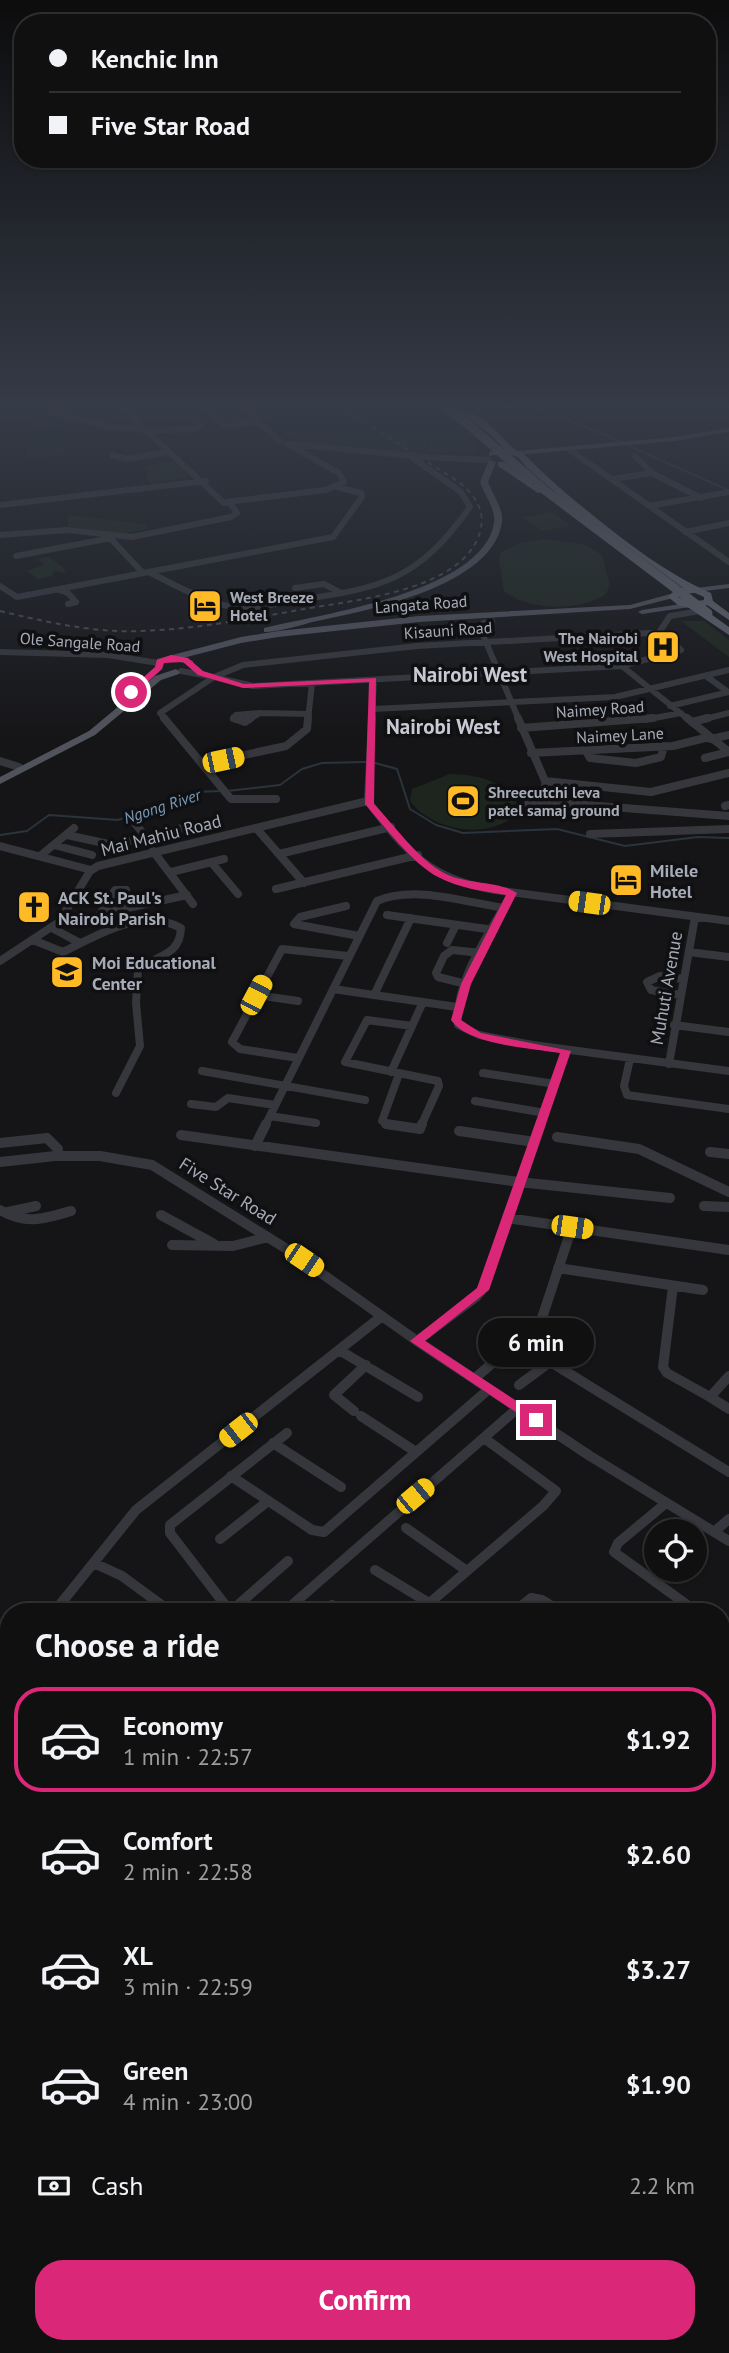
<!DOCTYPE html>
<meta charset="utf-8">
<style>
body{margin:0;font-family:"PT Sans",sans-serif;background:#19191a;color:#f1f3f6;height:100vh;display:flex;flex-direction:column;font-size:26px;white-space:nowrap}
*{box-sizing:border-box;margin:0}
p{font-size:23px;color:#9c9d9f}
.icon{flex:none;width:38px;height:38px;fill:none;stroke:currentColor;stroke-width:2;stroke-linecap:round;stroke-linejoin:round}
.map{position:relative;flex:1;overflow:hidden}
.details{position:absolute;left:0px;top:1603px;width:730px;height:751px;display:flex;flex-direction:column;background:#101011;border-radius:28px 28px 0 0;box-shadow:0 2px 5px #0004,0 0 0 2px #303031}
.details>*{flex:none}
.top-card{position:absolute;left:14px;top:14px;width:702px;height:154px;border-radius:28px;box-shadow:0 2px 5px #0004,0 0 0 2px #303031;display:grid;align-content:center;height:154px;padding:0 35px;background:#101011}
.tools{position:absolute;left:644px;top:1519px;display:grid;gap:14px}
.tools a{display:grid;place-items:center;width:63px;height:63px;border-radius:50%;background:#101011;box-shadow:0 2px 5px #0004,0 0 0 2px #303031;font-size:35px}
.end{position:absolute;width:32px;height:32px;margin:-16px;border:9px solid #db2777;background:#fff;box-shadow:0 0 0 4px #fff}
.from{border-radius:50%}
.bubble{position:absolute;height:49px;border-radius:24px;background:#101011;box-shadow:0 2px 5px #0004,0 0 0 2px #303031;font-size:23px;font-weight:600;line-height:49px;text-align:center}
.car{position:absolute;width:21px;height:42px;margin:-21px -10px;border-radius:9px;box-shadow:0 0 5px 2px #0007;background:linear-gradient(#f5c518 24%,#345 0 40%,#f5c518 0 76%,#345 0 86%,#f5c518 0)}
.top-card b{display:flex;align-items:center;gap:24px;height:66px;font-size:26px}
.top-card b+b{border-top:2px solid #303031}
.top-card i{width:18px;height:18px;background:#f1f3f6}
ul{padding:0;list-style:none}
li{display:flex;align-items:center;gap:21px;height:105px;margin:0 14px 10px;padding:0 21px;border:4px solid transparent;border-radius:28px}
li div{flex:1}
li b{display:block;font-size:26px}
li em{font-style:normal;font-weight:600}
li.active{border-color:#db2777}
li>.icon{width:63px;height:63px;stroke-width:1.5}
h2{padding:0 35px;font-size:32px;line-height:84px}
.pay{display:flex;align-items:center;gap:18px;height:77px;padding:0 35px;font-size:26px}
.pay p{margin-inline-start:auto}
.button{display:flex;gap:14px;margin-top:auto;padding:14px 35px}
.button a{flex:1;height:80px;border-radius:28px;background:#db2777;color:#fff;font-size:28px;font-weight:600;line-height:80px;text-align:center}
.map>svg:first-child{display:block}
</style>
<div class="map">
<svg width="729" height="2353" viewBox="0 0 729 2353">
<rect width="100%" height="100%" fill="#151517"/>
<path fill="#1d261e" d="M39 409 80 420 64 427 41 430 28 419 40 417 37 414Z
M254 409H443L478 429 437 432H474L476 453 428 452 429 431 426 448 420 454 304 443 294 440Z
M63 435 66 455 26 458 23 437Z
M173 460 190 477 150 484 145 474 149 473 142 467Z
M552 512 571 526 542 531 523 517Z
M68 515 146 524 148 529 125 533 68 527Z
M543 539 583 544 602 555 610 585 606 594C580 612 529 611 504 591L499 560 501 552 520 543Z
M49 557 64 568 66 573 54 571 52 576 38 579 26 571 44 565 38 559Z
M681 621H704L729 640V657Z
M450 774C477 775 499 779 517 802L515 815C487 841 431 830 410 801L412 789Z"/>
<g fill="none" stroke-linecap="round" stroke-linejoin="round">
<path stroke="#2a343c" stroke-width="2" d="M542 409 622 442
M627 445 728 490
M375 763 397 769 410 809 436 825 463 833 557 829 625 846 698 837 729 838
M227 791 280 785 302 769 322 763 365 762
M0 835 27 831 49 815 118 820 165 806 194 792 221 791"/>
<path fill="#2e3034" fill-rule="evenodd" d="M0 2274 9 2277V2345H70L73 2353H0Z"/>
<path stroke="#36373c" stroke-width="6" d="M123 409 224 503 233 501
M245 409 280 441
M208 410 224 426 258 422
M52 411 109 427 142 429
M144 431 195 429 201 426 195 420
M290 444 413 456
M570 450 729 562
M112 455 126 459 167 452
M635 456 652 473 701 498
M424 457 489 460
M612 479 652 473
M234 501 326 490 344 482 339 473 287 444
M0 505 206 481
M649 506 729 492
M685 532 729 523
M0 535 67 530 132 537 231 517 237 513 230 503
M107 539H111L143 573
M16 556 106 539
M149 572C174 585 211 605 239 608 257 610 280 602 298 600 383 588 418 580 470 507L461 492 410 456
M0 586 17 597 333 537 362 497 361 493 337 487
M295 588 324 584 341 593
M59 590 68 593 76 602 68 604
M492 621 483 623 480 628 519 720
M649 633 665 635 681 650 622 666 253 686 214 677 243 665 417 646Z
M658 634 670 616 700 611
M0 652 108 655 158 663
M622 666 689 720
M181 671 214 677
M706 676 728 692
M670 706 729 692
M373 709 615 697 729 670
M260 713 309 714
M166 720 160 713 214 677
M237 720 233 719 236 715 260 713
M248 720 260 713
M308 720 312 683
M372 720 374 680
M644 720 681 713
M701 720 729 713"/>
<path stroke="#36373c" stroke-width="8" d="M164 718 231 799H276
M234 718 245 722 251 718
M372 718 368 801C405 852 432 880 495 890L729 921
M518 718 545 781 651 792 729 773
M687 718 729 752
M692 722 708 718
M521 728 653 718
M711 739 729 735
M586 751 590 758 636 763 661 757 664 746
M531 753 673 746 709 737
M705 758 729 752
M0 761 19 767
M203 764 286 746 307 729 308 718
M532 801 729 816
M725 806 729 805
M525 809 529 802 542 796 546 782
M133 821 146 837
M256 828 304 883
M590 834 729 829
M67 835 113 845 191 826
M54 845 92 855
M0 846 91 870
M153 851 193 904
M279 854 391 827
M40 856 74 828
M211 862 238 894
M171 872 224 859
M276 889 418 855
M126 890H115L100 914 187 895
M512 893C491 931 454 980 458 1025L479 1035 533 1045 729 1071
M346 906 300 917 294 924 359 936
M387 915 494 930
M52 928 80 943
M33 940 63 952C98 935 142 907 181 928 180 956 157 955 138 969L136 1003 140 1046 116 1093
M447 943 456 925
M689 952 729 957
M0 961 59 922 90 871 98 866 368 801
M466 984 438 977 436 973 444 956 452 950 481 953
M333 989 457 1007
M256 995 298 1001
M374 995 411 918
M680 995 651 990 647 982 660 976 683 979
M674 1025 729 1032
M412 1026 367 1020 345 1062 438 1081 439 1086 421 1126
M298 1058 240 1049 232 1042 282 949 348 956
M630 1059 624 1086 627 1095 729 1109
M669 1064 695 917
M202 1071 365 1100
M391 1072 423 1002
M483 1073 555 1084
M475 1101 545 1113
M191 1104 216 1107 228 1098 275 1105
M270 1116 316 1123
M265 1126 377 901C415 885 464 902 504 908
M392 1126 382 1121 399 1074
M540 1126 566 1051"/>
<path stroke="#36373c" stroke-width="10" d="M386 1124 420 1129 422 1124
M459 1131 535 1142
M181 1135 519 1182 670 1198
M557 1137 639 1149 729 1192
M0 1143 47 1138 58 1149
M255 1146 266 1124
M710 1152 729 1154
M0 1162 55 1156H100L152 1165 290 1251 417 1341 590 1456 729 1541
M704 1206 729 1207
M0 1210C26 1225 44 1219 71 1211
M8 1212 36 1206
M161 1215 214 1244
M507 1218 729 1250
M172 1245 233 1246 268 1237
M558 1268 703 1290
M673 1286 663 1367 667 1373 710 1397
M417 1341 476 1297 485 1286 541 1124
M518 1342 729 1472
M339 1350 418 1397
M729 1376 710 1397 729 1409
M474 1379 541 1321 572 1227
M519 1385 550 1362
M354 1411 334 1395 366 1365
M361 1416 416 1452
M273 1443 341 1487
M231 1476 312 1530 324 1532 489 1389
M666 1503 618 1543 614 1552 697 1612
M406 1528 467 1571
M714 1532 729 1519
M220 1539 268 1501
M96 1564 122 1576 171 1612
M375 1570 429 1603
M332 1605 343 1612
M229 1610 170 1533V1525L287 1433
M54 1612 136 1510 382 1316
M230 1612 288 1561
M284 1612 518 1408
M419 1612 543 1506 556 1491 484 1438
M514 1612 531 1598 542 1600 562 1612
M721 1628 729 1634"/>
<path stroke="#36373c" stroke-width="14" d="M0 1676 9 1665
M721 1714 729 1719
M0 1789 9 1782
M721 1885 729 1886
M721 1954 729 1955
M721 2032 729 2033
M0 2046 9 2055
M721 2145 729 2146
M721 2300 729 2307
M667 2345 676 2353"/>
<path fill="#51535c" fill-rule="evenodd" d="M729 428V432L674 441 517 455 513 453 517 451 674 437Z
M489 460 496 462 488 482C492 494 504 509 502 522 493 586 369 610 317 621 300 625 280 632 264 632V628C321 614 483 592 494 523 496 509 484 494 480 482Z
M729 584V588L696 592 692 590 696 588Z
M674 593 678 595 677 597 630 609 419 622 278 637 241 643 183 658 193 661V665L175 661 164 663 162 670 155 668 157 659 241 637 278 631 419 616 630 605Z
M687 603H690V607L642 614 638 612 642 610Z
M176 669 180 672 179 674 161 680 95 735 0 784V777L89 731 155 676Z"/>
<path fill="#61646e" fill-rule="evenodd" d="M439 409H449L467 422 460 424Z
M457 409C479 409 498 434 513 448 517 452 522 452 526 456 542 472 557 486 574 500 616 534 662 572 711 593L713 601 729 613V620L707 605 701 607 729 627V635L689 608 678 605 668 597 676 589 683 588 569 504 527 468 518 457 505 453 489 456V452L504 449 493 437ZM695 593 704 597V600L690 602 678 597 682 594Z
M498 462H504L545 491 538 493 498 466Z"/>
<path stroke="#484b52" stroke-width="2" stroke-dasharray="5 4.5" stroke-linecap="butt" d="M0 611C46 622 93 633 141 631 196 629 250 619 304 609 354 600 463 591 480 532 486 511 475 495 459 482L344 409"/>
<path stroke="#36373c" stroke-width="6" d="M413 456 424 457"/>
<path stroke="#61646e" stroke-width="9" d="M450 409 546 491 708 613"/>
</g>
<linearGradient id="sky" x2="0" y2="1"><stop stop-color="#0c0c0d"/><stop offset="0.55" stop-color="#353b47"/><stop offset="1" stop-color="#353b47" stop-opacity="0"/></linearGradient>
<rect width="729" height="739" fill="url(#sky)"/>
<path fill="#db2777" d="M171 655 188 658 203 671 244 684 376 678 374 804C395 826 417 858 444 873 466 885 497 880 517 893L471 984 461 1020 481 1033 571 1051 489 1290 425 1341 541 1417V1423H532L410 1341 477 1288 560 1053C530 1048 468 1045 451 1020L461 984 506 895C483 891 459 888 438 877 414 865 383 825 365 804L369 682 243 688 198 675 183 662 164 663 161 670 134 694H128V691L155 667 157 660Z"/>
<defs>
<g id="hotel-square" transform="scale(1.75)"><rect x="-9" y="-9" width="18" height="18" rx="4" fill="#ffba25" stroke="#101012"/><path d="M-6-4.5h1.5V1H6V5H4.5V3h-9V5H-6ZM-4 0a1.8 1.8 0 1 1 3.6 0ZM.5 0V-2.5h3Q6-2.5 6 0Z" fill="#111"/></g>
<g id="hospital-square" transform="scale(1.75)"><rect x="-9" y="-9" width="18" height="18" rx="4" fill="#ffba25" stroke="#101012"/><path d="M-5-5h3v3.5h4V-5h3V5h-3V1.5h-4V5h-3Z" fill="#111"/></g>
<g id="stadium-square" transform="scale(1.75)"><rect x="-9" y="-9" width="18" height="18" rx="4" fill="#ffba25" stroke="#101012"/><path d="M0-5a6.5 5 0 1 0 0 10a6.5 5 0 1 0 0-10ZM-3.5-1.8h7v3.6h-7Z" fill="#111"/></g>
<g id="church-square" transform="scale(1.75)"><rect x="-9" y="-9" width="18" height="18" rx="4" fill="#ffba25" stroke="#101012"/><path d="M-1.2-6h2.4v3.5h3.3v2.4h-3.3V6h-2.4V-.1h-3.3v-2.4h3.3Z" fill="#111"/></g>
<g id="school-square" transform="scale(1.75)"><rect x="-9" y="-9" width="18" height="18" rx="4" fill="#ffba25" stroke="#101012"/><path d="M0-5L7-2L0 1L-7-2ZM-4 1L0 2.5L4 1V4Q0 6-4 4Z" fill="#111"/></g>
</defs>
<g fill-rule="evenodd">
<use href="#hotel-square" x="205" y="606"/>
<use href="#hospital-square" x="663" y="647"/>
<use href="#stadium-square" x="463" y="801"/>
<use href="#hotel-square" x="626" y="880"/>
<use href="#church-square" x="34" y="907"/>
<use href="#school-square" x="67" y="972"/>
</g>
<g text-anchor="middle" dominant-baseline="central" stroke-width="7" stroke-linejoin="round" paint-order="stroke">
<g font-size="16" font-weight="bold" fill="#a6abb8" stroke="#101012" text-anchor="start">
<text x="230" y="597">West Breeze<tspan x="230" dy="18">Hotel</tspan></text>
<text x="638" y="638" text-anchor="end">The Nairobi<tspan x="638" dy="18">West Hospital</tspan></text>
<text x="488" y="792">Shreecutchi leva<tspan x="488" dy="18">patel samaj ground</tspan></text>
</g>
<g font-size="16" fill="#a6abb8" stroke="#101012">
<text transform="translate(421 604) rotate(-4)">Langata Road</text>
<text transform="translate(448 630) rotate(-4)">Kisauni Road</text>
<text transform="translate(80 642) rotate(4)">Ole Sangale Road</text>
<text transform="translate(600 709) rotate(-4)">Naimey Road</text>
<text transform="translate(620 735) rotate(-3)">Naimey Lane</text>
</g>
<g font-size="16" font-style="italic" fill="#7999b7" stroke="#101012">
<text transform="translate(162 806) rotate(-18)">Ngong River</text>
</g>
<g font-size="18" fill="#a6abb8" stroke="#101012">
<text transform="translate(161 835) rotate(-14)">Mai Mahiu Road</text>
<text transform="translate(666 988) rotate(-80)">Muhuti Avenue</text>
<text transform="translate(228 1191) rotate(32)">Five Star Road</text>
</g>
<g font-size="18" font-weight="bold" fill="#a6abb8" stroke="#101012" text-anchor="start">
<text x="650" y="870">Milele<tspan x="650" dy="21">Hotel</tspan></text>
<text x="58" y="897">ACK St. Paul's<tspan x="58" dy="21">Nairobi Parish</tspan></text>
<text x="92" y="962">Moi Educational<tspan x="92" dy="21">Center</tspan></text>
</g>
<g font-size="21" font-weight="bold" fill="#c7cad4" stroke="#101012">
<text x="470" y="674">Nairobi West</text>
<text x="443" y="726">Nairobi West</text>
</g>
</g>
</svg>
<div class="tools">
<a><svg class="icon" aria-label="locate" viewBox="0 0 24 24"><circle cx="12" cy="12" r="6"/><path d="M12 2v4M12 18v4M2 12h4M18 12h4"/></svg></a>
</div>
<i class="end from" style="left:131px;top:692px"></i>
<i class="end" style="left:536px;top:1420px"></i>
<div class="bubble" style="left:478px;top:1318px;width:116px">6 min</div>
<i class="car" style="left:223px;top:760px;rotate:78deg"></i>
<i class="car" style="left:589px;top:903px;rotate:278deg"></i>
<i class="car" style="left:256px;top:995px;rotate:28deg"></i>
<i class="car" style="left:572px;top:1227px;rotate:98deg"></i>
<i class="car" style="left:304px;top:1260px;rotate:124deg"></i>
<i class="car" style="left:238px;top:1430px;rotate:232deg"></i>
<i class="car" style="left:415px;top:1496px;rotate:50deg"></i>
<div class="top-card">
<b><i class="from"></i>Kenchic Inn</b>
<b><i></i>Five Star Road</b>
</div>
<section class="details">
<h2>Choose a ride</h2>
<ul>
<li class="active"><svg class="icon" aria-label="car" viewBox="0 0 24 24"><path d="M5 17H2v-5l4-1 3-4h7l3 4 3 1v5h-3M9 17h6M6 11h13"/><circle cx="7" cy="17" r="2"/><circle cx="17" cy="17" r="2"/></svg><div><b>Economy</b><p>1 min · 22:57</p></div><em>$1.92</em></li>
<li><svg class="icon" aria-label="car" viewBox="0 0 24 24"><path d="M5 17H2v-5l4-1 3-4h7l3 4 3 1v5h-3M9 17h6M6 11h13"/><circle cx="7" cy="17" r="2"/><circle cx="17" cy="17" r="2"/></svg><div><b>Comfort</b><p>2 min · 22:58</p></div><em>$2.60</em></li>
<li><svg class="icon" aria-label="car" viewBox="0 0 24 24"><path d="M5 17H2v-5l4-1 3-4h7l3 4 3 1v5h-3M9 17h6M6 11h13"/><circle cx="7" cy="17" r="2"/><circle cx="17" cy="17" r="2"/></svg><div><b>XL</b><p>3 min · 22:59</p></div><em>$3.27</em></li>
<li><svg class="icon" aria-label="car" viewBox="0 0 24 24"><path d="M5 17H2v-5l4-1 3-4h7l3 4 3 1v5h-3M9 17h6M6 11h13"/><circle cx="7" cy="17" r="2"/><circle cx="17" cy="17" r="2"/></svg><div><b>Green</b><p>4 min · 23:00</p></div><em>$1.90</em></li>
</ul>
<div class="pay"><svg class="icon" aria-label="cash" viewBox="0 0 24 24"><path d="M3 7h18v10H3z"/><circle cx="12" cy="12" r="2"/></svg>Cash<p>2.2 km</p></div>
<div class="button"><a>Confirm</a></div>
</section>
</div>
